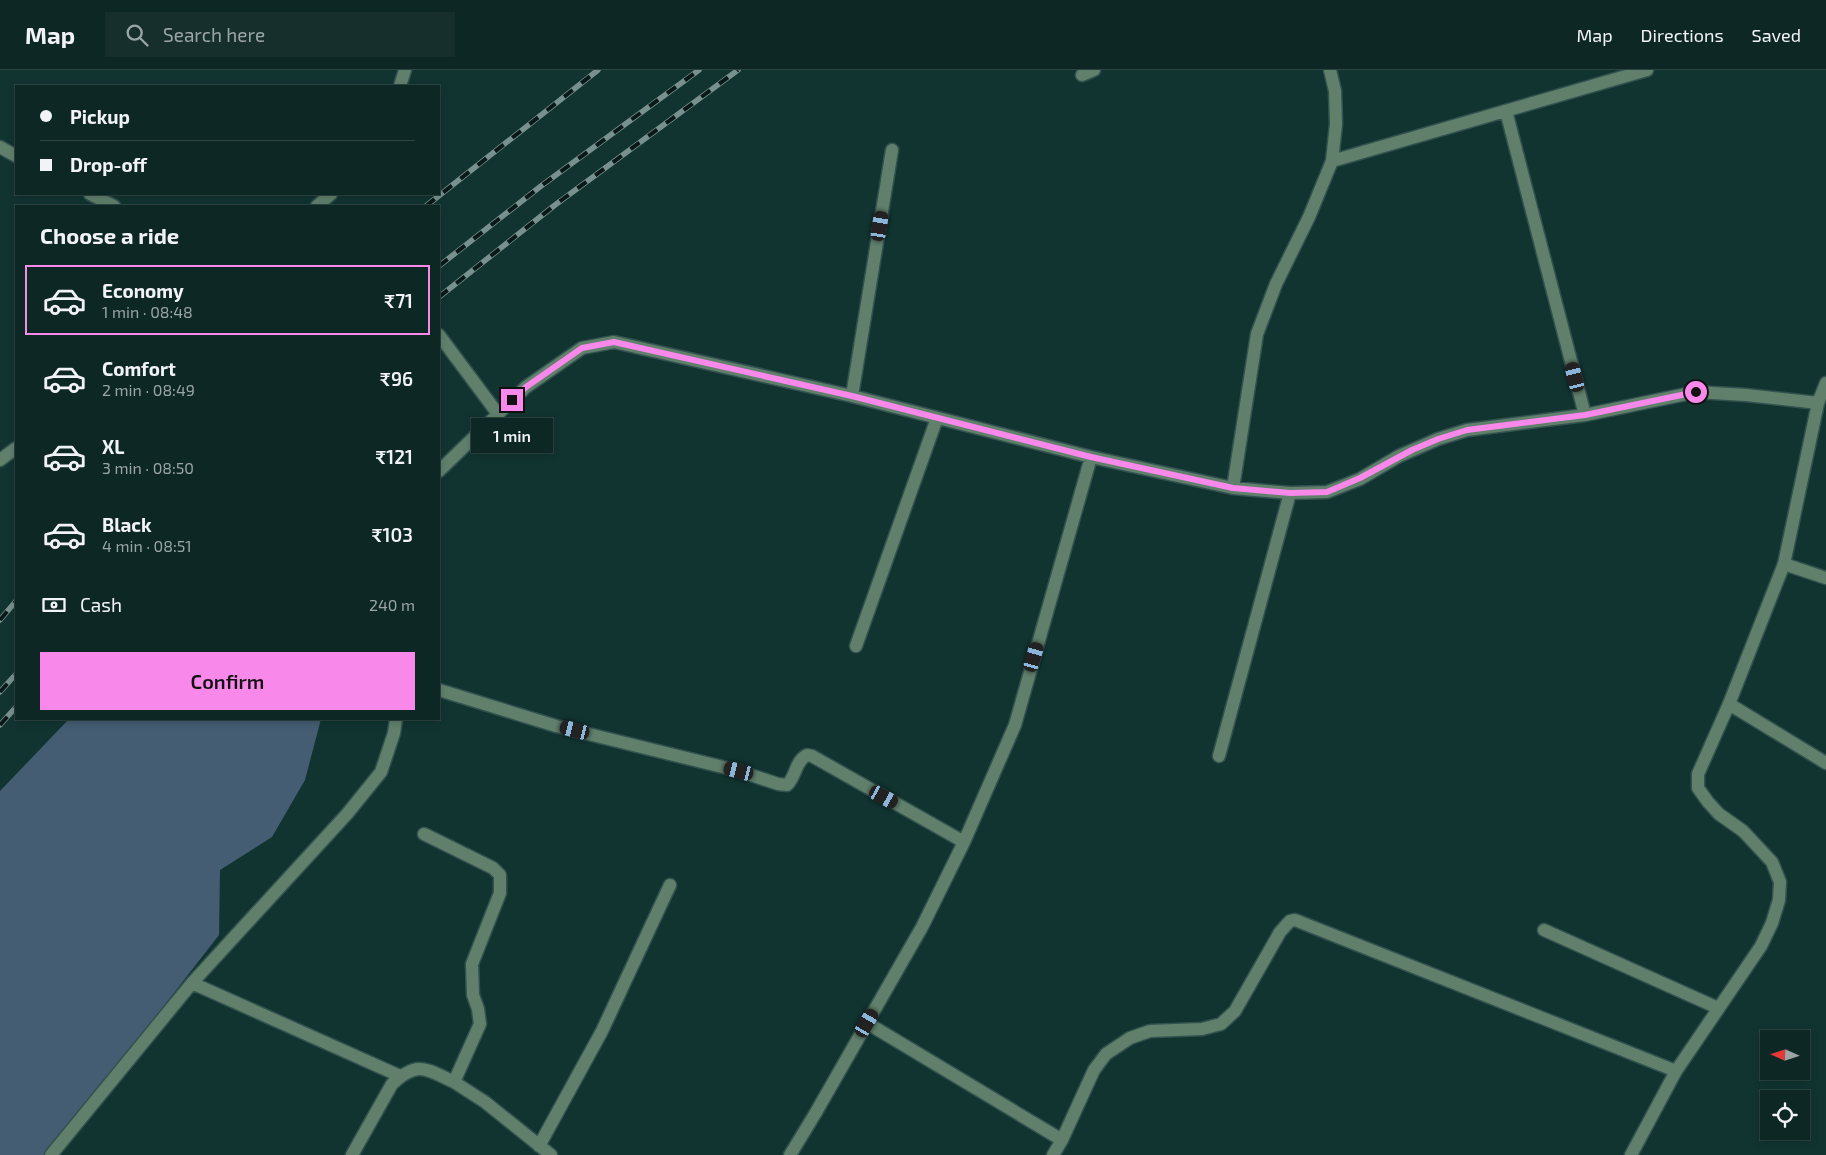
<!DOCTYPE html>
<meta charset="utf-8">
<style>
body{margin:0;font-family:"Exo 2",sans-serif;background:#162f2d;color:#f1f3f6;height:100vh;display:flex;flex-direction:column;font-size:19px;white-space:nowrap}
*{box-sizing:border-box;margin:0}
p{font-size:16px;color:#9aa5a7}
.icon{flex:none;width:28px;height:28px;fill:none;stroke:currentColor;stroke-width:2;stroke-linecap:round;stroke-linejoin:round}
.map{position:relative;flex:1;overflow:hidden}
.panel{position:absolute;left:15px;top:135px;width:425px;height:515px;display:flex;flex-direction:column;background:#0d2725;border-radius:0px;box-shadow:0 2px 8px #0003,0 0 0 1px #2d4442}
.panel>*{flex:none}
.banner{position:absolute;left:15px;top:15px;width:425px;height:110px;border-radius:0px;box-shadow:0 2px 8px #0003,0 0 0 1px #2d4442;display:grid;align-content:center;height:110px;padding:0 25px;background:#0d2725}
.needle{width:32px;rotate:273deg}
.fabs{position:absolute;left:1760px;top:960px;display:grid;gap:10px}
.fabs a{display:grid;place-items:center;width:50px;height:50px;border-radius:0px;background:#0d2725;box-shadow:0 2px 8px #0003,0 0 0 1px #2d4442;font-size:25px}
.end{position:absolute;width:22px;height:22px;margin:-11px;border:6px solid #f888ea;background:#111;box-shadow:0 0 0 2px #111}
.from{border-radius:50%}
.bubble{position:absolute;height:35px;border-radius:0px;background:#0d2725;box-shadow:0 2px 8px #0003,0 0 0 1px #2d4442;font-size:16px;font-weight:600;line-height:35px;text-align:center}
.car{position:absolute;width:15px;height:30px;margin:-15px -8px;border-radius:6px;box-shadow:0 0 4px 1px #0007;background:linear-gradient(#222 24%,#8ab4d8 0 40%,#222 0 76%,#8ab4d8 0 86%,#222 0)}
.banner b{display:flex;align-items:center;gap:18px;height:48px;font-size:19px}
.banner b+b{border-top:1px solid #2d4442}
.banner i{width:12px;height:12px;background:#f1f3f6}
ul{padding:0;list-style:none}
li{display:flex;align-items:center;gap:15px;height:70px;margin:0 10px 8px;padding:0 15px;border:2px solid transparent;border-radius:0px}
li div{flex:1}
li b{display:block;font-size:19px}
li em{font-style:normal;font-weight:600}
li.on{border-color:#f888ea}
li>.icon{width:45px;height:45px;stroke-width:1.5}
h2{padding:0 25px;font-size:22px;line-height:60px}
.pay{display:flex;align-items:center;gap:12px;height:55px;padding:0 25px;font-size:19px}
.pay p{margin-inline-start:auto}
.action{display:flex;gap:10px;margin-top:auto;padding:10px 25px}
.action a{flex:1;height:58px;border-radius:0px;background:#f888ea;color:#111;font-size:20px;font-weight:600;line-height:58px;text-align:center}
header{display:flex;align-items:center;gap:30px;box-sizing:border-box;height:70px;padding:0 25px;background:#0d2725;border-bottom:1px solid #2d4442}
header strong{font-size:24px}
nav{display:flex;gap:28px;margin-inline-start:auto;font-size:18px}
.search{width:350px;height:45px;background:#162f2d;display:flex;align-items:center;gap:12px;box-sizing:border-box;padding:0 18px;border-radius:0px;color:#9aa5a7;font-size:19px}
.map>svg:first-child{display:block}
</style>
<header>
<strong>Map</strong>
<div class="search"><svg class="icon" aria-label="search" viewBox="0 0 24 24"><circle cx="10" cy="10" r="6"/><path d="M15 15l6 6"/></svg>Search here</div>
<nav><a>Map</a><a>Directions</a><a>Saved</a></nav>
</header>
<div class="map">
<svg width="1826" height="1085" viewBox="0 0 1826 1085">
<rect width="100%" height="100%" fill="#113431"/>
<path fill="#445d73" d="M69 649H321L305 710 272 767 220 800 219 865 48 1085H0V721Z"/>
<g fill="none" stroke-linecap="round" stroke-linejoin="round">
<g stroke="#32524f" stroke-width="15">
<path id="minor" d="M1082 5 1094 0
M400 16 405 0
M1506 41 1585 345
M0 77 16 86
M1332 91 1647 0
M90 124 114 136
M317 136 331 124
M439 265 498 344
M1826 313 1818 333 1784 494 1826 508
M852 326 892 80
M0 390 16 378
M439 401 526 317 582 278 614 272 852 326 1091 387 1233 418 1290 423 1327 422 1360 409 1399 386 1438 369 1467 360 1585 345 1696 322 1746 325 1818 333
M1233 418 1257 264 1276 214 1309 147 1332 91 1336 54 1335 21 1330 0
M856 576 937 348
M439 620 556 656 739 701 778 714 787 715C796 707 795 691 807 685L812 686 964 772
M1729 634 1826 693
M1219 686 1290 423
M424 764 493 798 500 805V823L472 894 473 925 478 939 480 954 454 1012 485 1032 551 1085
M1544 860 1718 938
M192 913 400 1006
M867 953 1062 1070
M539 1076 602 961 670 815
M51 1085 192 913 347 744 381 702 394 663 396 649
M352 1085 392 1014C418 990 426 999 454 1012
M790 1085 815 1044 922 857 964 772 1015 655 1091 387
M1053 1085 1062 1070 1094 1000 1106 984 1130 968 1150 961 1202 959 1221 954 1235 941 1280 862 1290 851 1295 850 1676 1001
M1631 1085 1676 1001 1761 876 1772 853 1779 830 1780 812 1772 792 1743 761 1719 744 1708 732 1698 718V704L1729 634 1784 494"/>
</g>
<use href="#minor" stroke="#60806c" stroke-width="12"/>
<g stroke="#78918f" stroke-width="5.5">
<path id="rail" d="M426 136 598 0
M439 196 541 116 699 0
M439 227 555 135 738 0
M0 550 16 531
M0 622 16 604
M0 655 16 637"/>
</g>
<use href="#rail" stroke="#0a1917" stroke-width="4" stroke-dasharray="11" stroke-linecap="butt"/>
</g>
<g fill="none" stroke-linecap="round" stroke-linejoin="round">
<path stroke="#f888ea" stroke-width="6" d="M512 330 526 317 582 278 614 272 852 326 1091 387 1233 418 1290 423 1327 422 1360 408 1412 380 1438 369 1467 360 1585 345 1696 322"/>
</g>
</svg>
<div class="fabs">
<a><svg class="needle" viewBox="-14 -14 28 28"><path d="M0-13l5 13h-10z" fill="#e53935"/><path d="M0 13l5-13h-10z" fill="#9aa5a7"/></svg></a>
<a><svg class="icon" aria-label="locate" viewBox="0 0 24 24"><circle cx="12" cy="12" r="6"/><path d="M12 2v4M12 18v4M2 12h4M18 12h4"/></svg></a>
</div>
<i class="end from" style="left:1696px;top:322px"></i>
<i class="end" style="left:512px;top:330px"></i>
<div class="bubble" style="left:471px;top:348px;width:82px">1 min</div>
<i class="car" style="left:880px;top:156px;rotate:9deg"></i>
<i class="car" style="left:1575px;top:307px;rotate:346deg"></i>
<i class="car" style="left:1034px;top:587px;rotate:16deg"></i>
<i class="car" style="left:575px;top:660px;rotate:284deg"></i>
<i class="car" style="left:739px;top:701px;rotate:284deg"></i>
<i class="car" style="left:884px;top:727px;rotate:119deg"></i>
<i class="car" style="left:867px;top:953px;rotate:30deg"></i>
<div class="banner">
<b><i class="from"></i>Pickup</b>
<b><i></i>Drop-off</b>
</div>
<section class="panel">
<h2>Choose a ride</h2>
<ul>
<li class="on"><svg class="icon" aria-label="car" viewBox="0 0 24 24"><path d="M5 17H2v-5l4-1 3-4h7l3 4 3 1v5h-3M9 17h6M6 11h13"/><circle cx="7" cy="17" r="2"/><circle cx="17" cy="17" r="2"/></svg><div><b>Economy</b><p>1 min · 08:48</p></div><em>₹71</em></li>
<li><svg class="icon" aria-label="car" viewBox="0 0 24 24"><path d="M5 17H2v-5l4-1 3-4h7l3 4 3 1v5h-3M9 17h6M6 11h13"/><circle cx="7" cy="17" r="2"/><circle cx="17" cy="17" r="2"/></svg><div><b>Comfort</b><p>2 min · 08:49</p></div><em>₹96</em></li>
<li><svg class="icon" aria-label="car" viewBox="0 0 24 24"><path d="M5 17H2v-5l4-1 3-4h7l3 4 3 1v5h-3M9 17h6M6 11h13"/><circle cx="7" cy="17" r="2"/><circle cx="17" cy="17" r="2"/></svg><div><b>XL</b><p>3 min · 08:50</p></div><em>₹121</em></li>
<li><svg class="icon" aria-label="car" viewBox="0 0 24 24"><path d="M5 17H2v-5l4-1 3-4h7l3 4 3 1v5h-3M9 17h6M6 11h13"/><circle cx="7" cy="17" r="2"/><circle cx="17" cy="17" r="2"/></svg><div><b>Black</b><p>4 min · 08:51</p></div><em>₹103</em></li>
</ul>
<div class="pay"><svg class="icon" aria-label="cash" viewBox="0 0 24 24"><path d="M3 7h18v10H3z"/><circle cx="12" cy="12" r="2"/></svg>Cash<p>240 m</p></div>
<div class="action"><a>Confirm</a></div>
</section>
</div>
